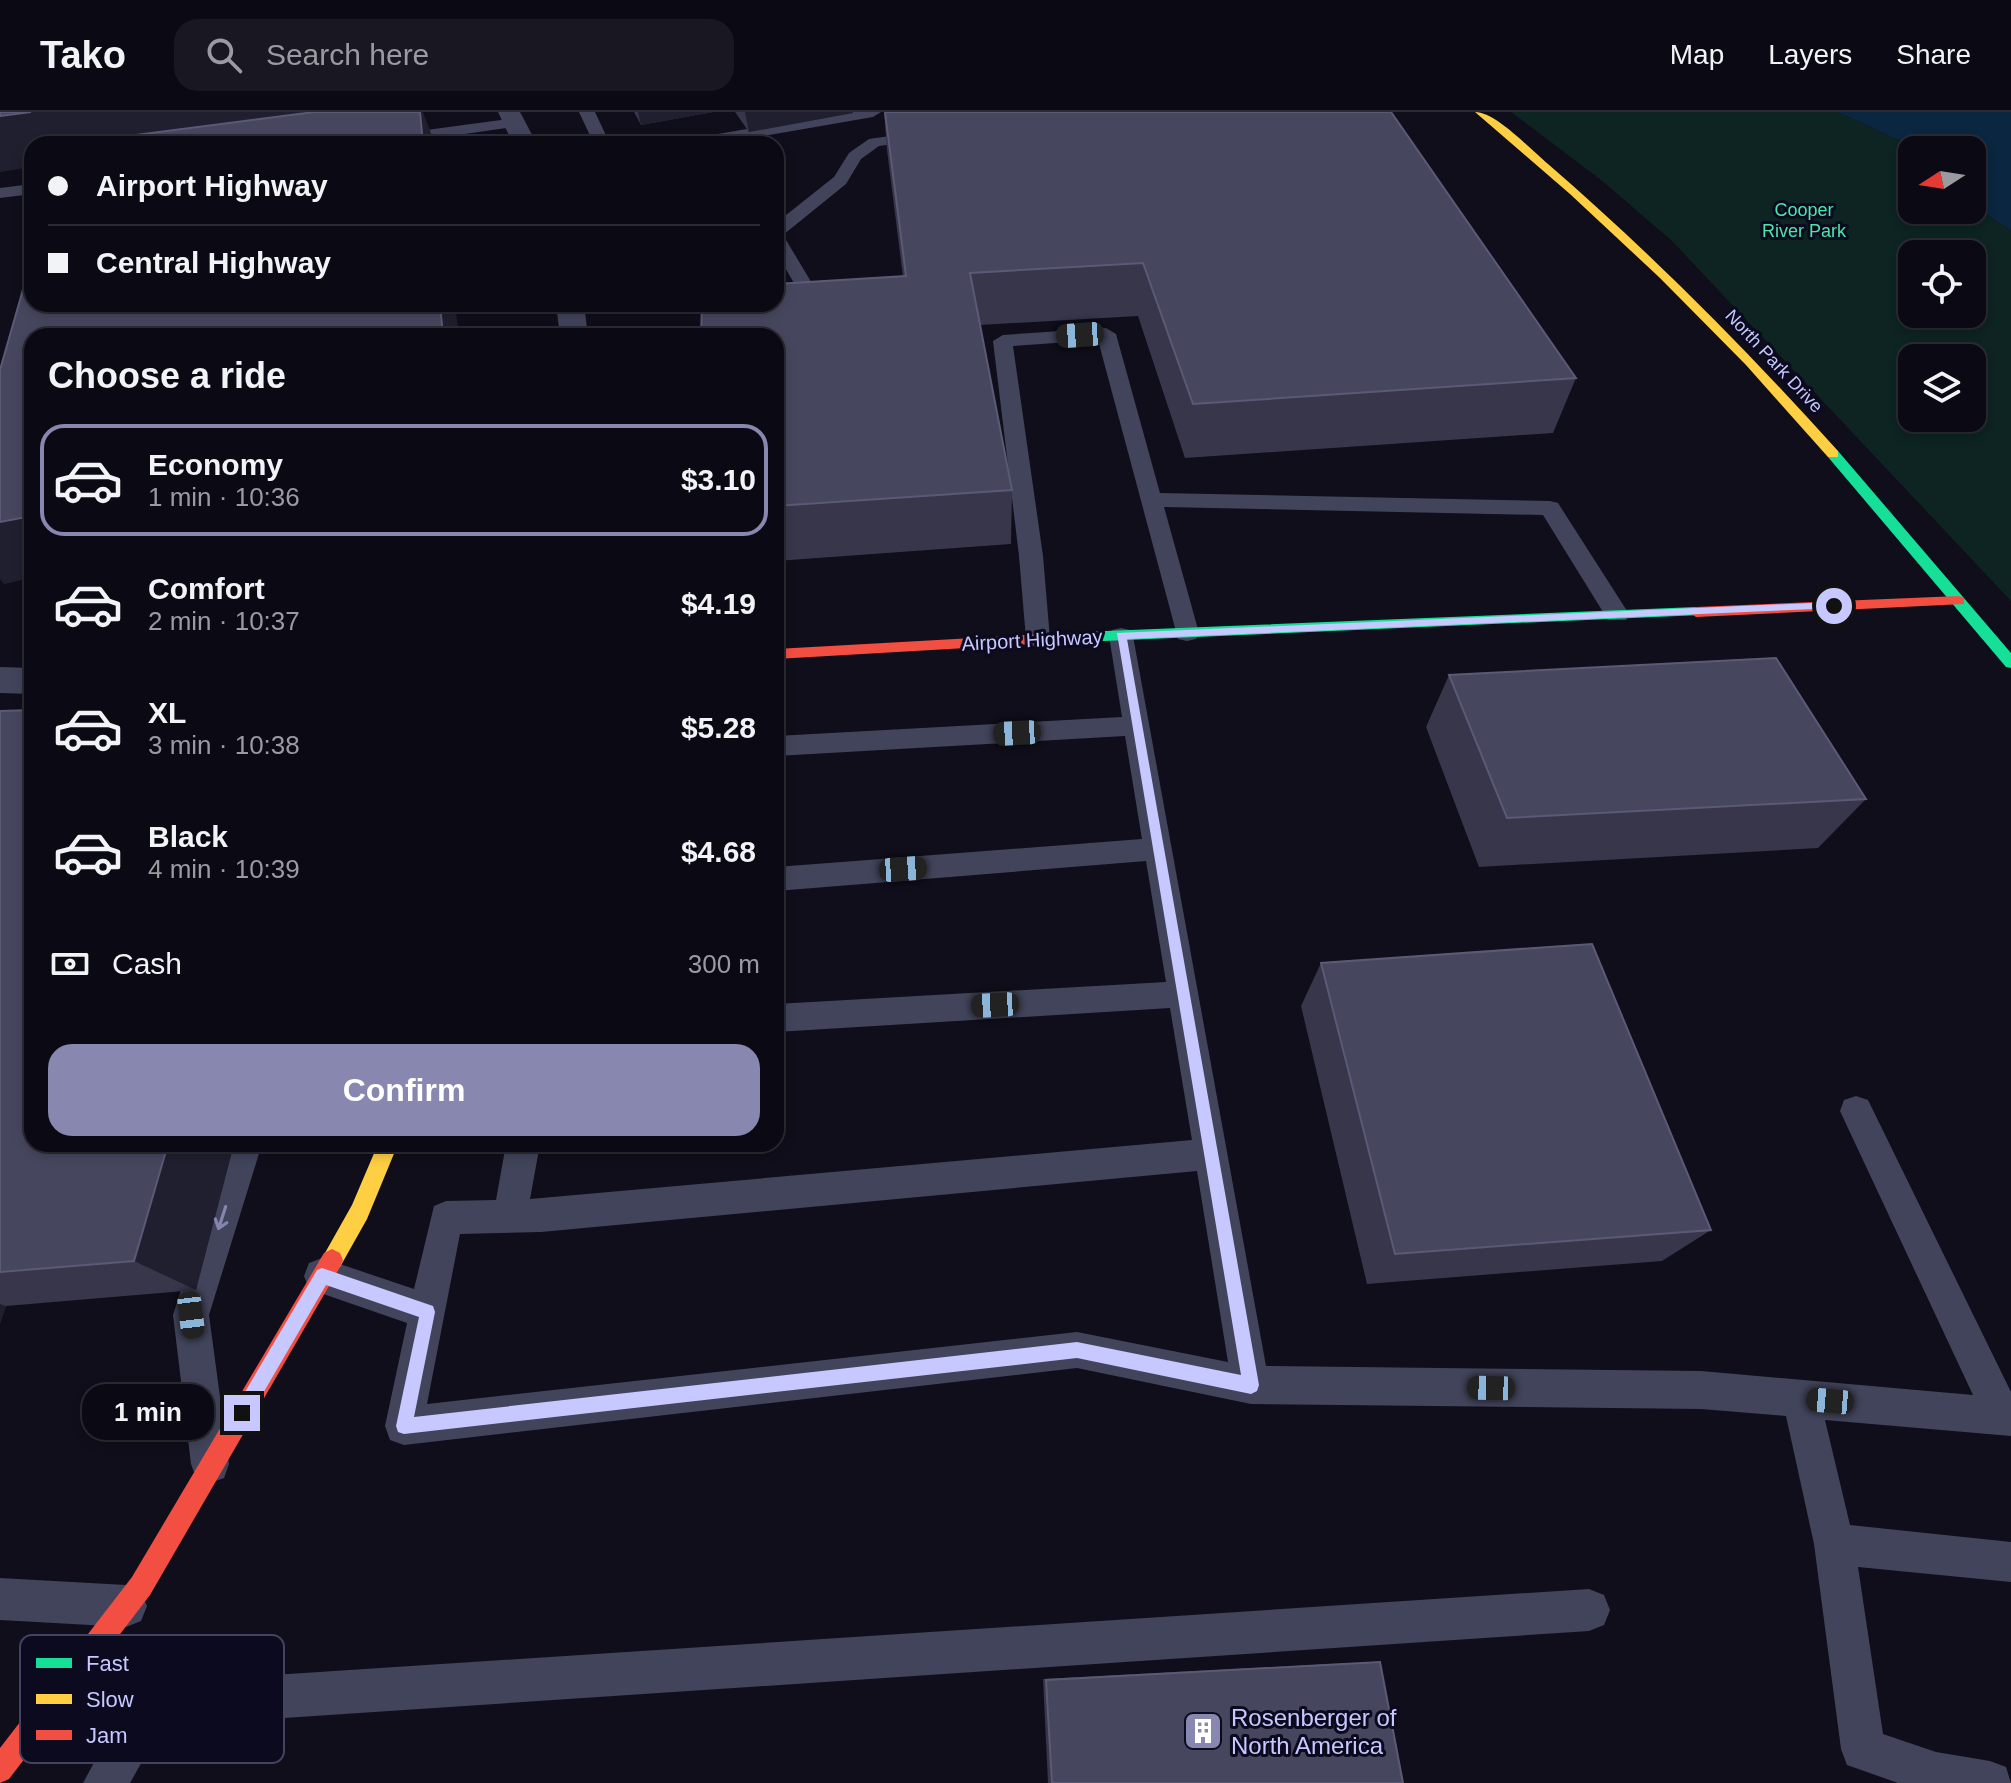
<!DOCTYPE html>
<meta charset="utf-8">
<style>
body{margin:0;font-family:Helvetica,sans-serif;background:#191822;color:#f1f3f6;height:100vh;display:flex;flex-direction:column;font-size:30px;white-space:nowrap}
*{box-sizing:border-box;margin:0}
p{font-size:26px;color:#9a9aa0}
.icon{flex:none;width:44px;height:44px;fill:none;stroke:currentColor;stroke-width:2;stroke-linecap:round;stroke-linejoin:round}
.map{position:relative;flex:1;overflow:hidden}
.details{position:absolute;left:24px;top:216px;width:760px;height:824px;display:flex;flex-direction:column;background:#0b0a14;border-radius:24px;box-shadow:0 4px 12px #0003,0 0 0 2px #2b2b34}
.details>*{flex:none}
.guide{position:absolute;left:24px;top:24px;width:760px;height:176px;border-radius:24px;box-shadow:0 4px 12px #0003,0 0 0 2px #2b2b34;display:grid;align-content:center;height:176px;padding:0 24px;background:#0b0a14}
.needle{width:52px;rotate:258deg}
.controls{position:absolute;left:1898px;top:24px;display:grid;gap:16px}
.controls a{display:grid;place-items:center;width:88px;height:88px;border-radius:16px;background:#0b0a14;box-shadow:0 4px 12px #0003,0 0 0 2px #2b2b34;font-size:40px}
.end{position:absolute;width:36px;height:36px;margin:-18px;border:10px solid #c7c8ff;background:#111;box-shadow:0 0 0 4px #111}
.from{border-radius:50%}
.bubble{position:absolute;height:56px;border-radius:24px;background:#0b0a14;box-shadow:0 4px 12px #0003,0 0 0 2px #2b2b34;font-size:26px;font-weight:600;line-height:56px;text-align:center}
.car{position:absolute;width:24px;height:48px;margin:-24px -12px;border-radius:10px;box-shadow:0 0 6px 2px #0007;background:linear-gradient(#222 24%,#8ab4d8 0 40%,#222 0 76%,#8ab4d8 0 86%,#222 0)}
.guide b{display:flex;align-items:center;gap:28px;height:76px;font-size:30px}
.guide b+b{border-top:2px solid #2b2b34}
.guide i{width:20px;height:20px;background:#f1f3f6}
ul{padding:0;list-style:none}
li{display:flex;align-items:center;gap:24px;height:112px;margin:0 16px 12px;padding:0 8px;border:4px solid transparent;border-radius:24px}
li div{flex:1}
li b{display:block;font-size:30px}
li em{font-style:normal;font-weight:600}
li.current{border-color:#8787af}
li>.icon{width:72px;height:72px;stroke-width:1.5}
h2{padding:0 24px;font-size:36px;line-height:96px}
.pay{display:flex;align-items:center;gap:20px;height:88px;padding:0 24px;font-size:30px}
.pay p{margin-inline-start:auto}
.primary-button{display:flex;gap:16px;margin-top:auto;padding:16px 24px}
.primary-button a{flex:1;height:92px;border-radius:24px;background:#8787af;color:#fff;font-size:32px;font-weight:600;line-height:92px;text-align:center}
header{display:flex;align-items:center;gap:48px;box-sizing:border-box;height:112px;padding:0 40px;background:#0b0a14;border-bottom:2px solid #2b2b34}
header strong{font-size:38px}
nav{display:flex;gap:44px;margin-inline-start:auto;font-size:28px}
.search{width:560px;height:72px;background:#191822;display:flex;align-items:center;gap:20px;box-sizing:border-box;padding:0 28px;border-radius:24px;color:#9a9aa0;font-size:30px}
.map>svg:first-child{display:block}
</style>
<header>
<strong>Tako</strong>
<div class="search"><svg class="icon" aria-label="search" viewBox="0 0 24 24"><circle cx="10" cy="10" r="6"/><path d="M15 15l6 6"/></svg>Search here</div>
<nav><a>Map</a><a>Layers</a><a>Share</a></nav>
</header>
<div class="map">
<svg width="2011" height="1671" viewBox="0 0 2011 1671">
<rect width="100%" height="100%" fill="#0f0e1a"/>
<path fill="#0d2422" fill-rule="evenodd" d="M1511 0H1838L1920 38H1912V98H1972V92L2011 119V489L1672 129 1601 68ZM1912 142H1972V202H1912ZM1912 246H1972V306H1912Z"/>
<path fill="#0a2640" d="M1838 0H2011V119L1972 92V38H1920Z"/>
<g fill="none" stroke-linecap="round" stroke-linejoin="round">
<path fill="#42445b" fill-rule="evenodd" d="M579 0H595L610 32H594Z
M846 0H881L873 5 717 32H681L689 27Z
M515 6 521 8V14L395 32H352L360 27Z
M925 19 931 21V27L879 34 861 47 846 72 783 123 822 188 813 194 806 192 776 140V111L834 65 849 41 869 27Z
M32 72V82L0 86V76Z
M1106 216 1116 222 1160 381 1550 389 1558 391 1629 502 1626 508H1608L1543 403 1164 395 1199 521 1196 527 1187 529 1178 527 1098 228 1013 234 1043 444 1050 527 1047 533 1038 535 1029 533 1026 527 1019 444 993 229 1003 223Z
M1121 516 1130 518 1133 524 1266 1254 1701 1259 1973 1283 1840 999 1844 988 1856 984 1868 988 2011 1280V1324L1825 1308 1850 1413 2011 1430V1470L1858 1455 1883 1622 1936 1640 1990 1649 2006 1655 2011 1671H1898L1847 1653 1841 1637 1814 1432 1786 1304 1701 1297 1251 1292 1077 1256 404 1333 390 1328 385 1314 407 1211 309 1177 304 1164 309 1151 322 1146 414 1177 434 1094 446 1089 496 1088 506 1032H540L530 1087 1192 1028 1170 896 776 920V892L1166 870 1146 749 776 779V755L1142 727 1125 624 776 644V624L1122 605 1109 524 1112 518ZM1197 1059 1228 1250 1077 1220 427 1292 460 1122 541 1120Z
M228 1032H262L209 1203 229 1352 224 1366 210 1371 196 1366 191 1352 173 1203Z
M0 1466 126 1473 141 1479 147 1494 141 1509 126 1515 0 1508Z
M1589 1477 1604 1483 1610 1498 1604 1513 1589 1519 180 1613 166 1607 130 1671H83L128 1588 71 1560 65 1545 71 1530 86 1524 182 1569Z"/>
<path fill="#42445b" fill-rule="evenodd" d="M498 0H520L537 32H513Z
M556 192H584L588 224H560Z
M0 555 32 556V582L0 581Z"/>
<path fill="#16e098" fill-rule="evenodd" d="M1833 338 1838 339 2011 541V556L2006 555 1828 345V339Z
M1696 495 1701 497V503L1081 530 1074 525 1081 520Z"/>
<path fill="#ffcf43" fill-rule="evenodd" d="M1475 0C1496 0 1531 38 1548 52 1651 141 1747 238 1838 339V345H1828L1746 253 1660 166 1570 82Z
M378 1032H398L367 1107 340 1155 332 1159 324 1155 321 1148 352 1093Z"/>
<path fill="#f24e42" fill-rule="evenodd" d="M1959 484 1964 486V492L1696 505 1689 500 1696 495Z
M1081 520 1086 521V529L776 547V537Z
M332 1137 340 1141 343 1148 340 1155 150 1483 9 1667 0 1671V1636L132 1465 324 1141Z"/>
</g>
<path fill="#37364b" d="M634 0H713L641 13Z
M735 0H853V1L749 20Z
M884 0H1391L1576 266 1553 321 1185 346 1138 204 980 213 1012 378 1011 432 776 449V224L903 165 887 38Z
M1449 563 1866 687 1818 736 1479 755 1426 615Z
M0 599 32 1032H234L196 1178 6 1194 0 1211Z
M1321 851 1711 1118 1662 1149 1367 1172 1301 894Z
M1349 1551 1403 1671H1048L1043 1567Z"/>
<path fill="#201f2f" d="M31 0H302L303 14 185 32H32V55L0 60V4Z
M420 0H423L435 32H423Z
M638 0H713L641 13Z
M745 0H853V1L749 20Z
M440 192H455L459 224H443Z
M32 404V466L4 472 0 467V410Z
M168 1032H234L196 1178 134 1149Z
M0 1192 6 1194 0 1211Z"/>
<path fill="#46465e" stroke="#5a5a77" stroke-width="2" d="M0 0H31L0 4Z
M314 0H420L423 32H66Z
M885 0H1391L1576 266 1193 292 1143 151 970 161 1012 378 776 394V224H701L702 192H776V172L906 164Z
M32 146V192H440L443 224H32V404L0 410V258Z
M1776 546 1866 687 1507 706 1449 563Z
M32 598V1032H168L134 1149 0 1160V599Z
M1592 832 1711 1118 1395 1142 1321 851Z
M1380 1550 1403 1671H1052L1046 1568Z"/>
<defs><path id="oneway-shaft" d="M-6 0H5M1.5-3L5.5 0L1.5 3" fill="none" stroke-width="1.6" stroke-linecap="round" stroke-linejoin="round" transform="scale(2)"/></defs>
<use stroke="#8486ad" href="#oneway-shaft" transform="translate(222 1106) rotate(108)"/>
<path fill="#c7c8ff" d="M1834 490 1838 491V496L1127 527 1259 1273 1257 1279 1251 1282 1077 1246 404 1322 398 1320 396 1314 419 1205 326 1173 248 1307 242 1309 236 1307 234 1301 236 1295 317 1158 322 1156 433 1194 435 1200 414 1305 1077 1230 1241 1263 1117 521Z"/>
<defs>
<g id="building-square" transform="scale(2)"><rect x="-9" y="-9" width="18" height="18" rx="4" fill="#8787af" stroke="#0b0a1e"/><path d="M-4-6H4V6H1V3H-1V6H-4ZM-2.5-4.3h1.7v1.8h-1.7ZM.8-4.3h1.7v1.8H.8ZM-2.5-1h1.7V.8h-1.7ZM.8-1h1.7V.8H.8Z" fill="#fff"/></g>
</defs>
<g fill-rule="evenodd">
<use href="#building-square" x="1203" y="1619"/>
</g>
<g text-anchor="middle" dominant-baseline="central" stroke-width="6" stroke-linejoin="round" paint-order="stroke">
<g font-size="18" fill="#4ce6aa" stroke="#0b0a1e">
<text x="1804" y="98">Cooper<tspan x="1804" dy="21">River Park</tspan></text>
</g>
<g font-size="18" fill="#c7c8ff" stroke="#0b0a1e">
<text transform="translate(1774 249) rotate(47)">North Park Drive</text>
</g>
<g font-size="20" fill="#c7c8ff" stroke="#0b0a1e">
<text transform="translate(1032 528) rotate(-3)">Airport Highway</text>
</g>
<g font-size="24" fill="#c7c8ff" stroke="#0b0a1e" text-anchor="start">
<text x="1231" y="1605">Rosenberger of<tspan x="1231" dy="28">North America</tspan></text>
</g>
</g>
<rect x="20" y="1523" width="264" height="128" rx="12" fill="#0b0a1e" stroke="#434362" stroke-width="2"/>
<rect x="36" y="1546" width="36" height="10" fill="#16e098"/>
<rect x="36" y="1582" width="36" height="10" fill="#ffcf43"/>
<rect x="36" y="1618" width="36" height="10" fill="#f24e42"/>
<g font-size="22" fill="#c7c8ff">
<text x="86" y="1559">Fast</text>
<text x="86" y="1595">Slow</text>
<text x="86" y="1631">Jam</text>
</g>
</svg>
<div class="controls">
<a><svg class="needle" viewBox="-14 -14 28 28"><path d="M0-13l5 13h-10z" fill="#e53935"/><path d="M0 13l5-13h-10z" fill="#9a9aa0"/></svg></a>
<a><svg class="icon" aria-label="locate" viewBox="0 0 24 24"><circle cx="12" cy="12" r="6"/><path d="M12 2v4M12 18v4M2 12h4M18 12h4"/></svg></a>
<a><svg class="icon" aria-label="layers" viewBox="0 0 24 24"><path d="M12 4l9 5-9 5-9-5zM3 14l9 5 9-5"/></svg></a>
</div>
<i class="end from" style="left:1834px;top:494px"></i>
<i class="end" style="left:242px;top:1301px"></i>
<div class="bubble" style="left:82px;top:1272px;width:132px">1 min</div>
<i class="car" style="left:1080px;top:223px;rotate:266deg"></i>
<i class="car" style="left:1017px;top:621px;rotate:267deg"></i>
<i class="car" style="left:903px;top:757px;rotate:86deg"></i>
<i class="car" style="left:995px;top:893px;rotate:267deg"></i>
<i class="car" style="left:191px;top:1203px;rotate:173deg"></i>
<i class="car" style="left:1491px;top:1276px;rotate:271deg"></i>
<i class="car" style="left:1830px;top:1289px;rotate:275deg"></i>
<div class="guide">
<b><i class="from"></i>Airport Highway</b>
<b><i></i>Central Highway</b>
</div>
<section class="details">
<h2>Choose a ride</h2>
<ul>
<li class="current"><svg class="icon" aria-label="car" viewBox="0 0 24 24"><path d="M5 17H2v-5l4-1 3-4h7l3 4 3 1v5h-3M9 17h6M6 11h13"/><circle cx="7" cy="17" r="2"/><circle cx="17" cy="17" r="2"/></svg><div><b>Economy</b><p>1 min · 10:36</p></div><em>$3.10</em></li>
<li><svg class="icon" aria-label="car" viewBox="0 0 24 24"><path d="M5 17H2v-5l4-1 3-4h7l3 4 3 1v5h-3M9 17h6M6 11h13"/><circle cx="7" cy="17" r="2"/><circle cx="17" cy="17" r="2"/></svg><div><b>Comfort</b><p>2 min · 10:37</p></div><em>$4.19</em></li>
<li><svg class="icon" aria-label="car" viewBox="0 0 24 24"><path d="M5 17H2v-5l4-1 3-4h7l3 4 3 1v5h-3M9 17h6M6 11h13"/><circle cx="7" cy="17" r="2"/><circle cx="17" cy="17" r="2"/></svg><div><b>XL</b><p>3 min · 10:38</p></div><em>$5.28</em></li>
<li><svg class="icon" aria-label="car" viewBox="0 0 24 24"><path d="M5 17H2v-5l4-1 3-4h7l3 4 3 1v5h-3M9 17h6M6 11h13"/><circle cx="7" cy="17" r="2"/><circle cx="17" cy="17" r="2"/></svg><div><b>Black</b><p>4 min · 10:39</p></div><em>$4.68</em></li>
</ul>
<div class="pay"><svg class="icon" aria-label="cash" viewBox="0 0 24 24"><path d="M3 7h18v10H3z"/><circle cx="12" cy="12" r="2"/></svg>Cash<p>300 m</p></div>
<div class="primary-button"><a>Confirm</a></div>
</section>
</div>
